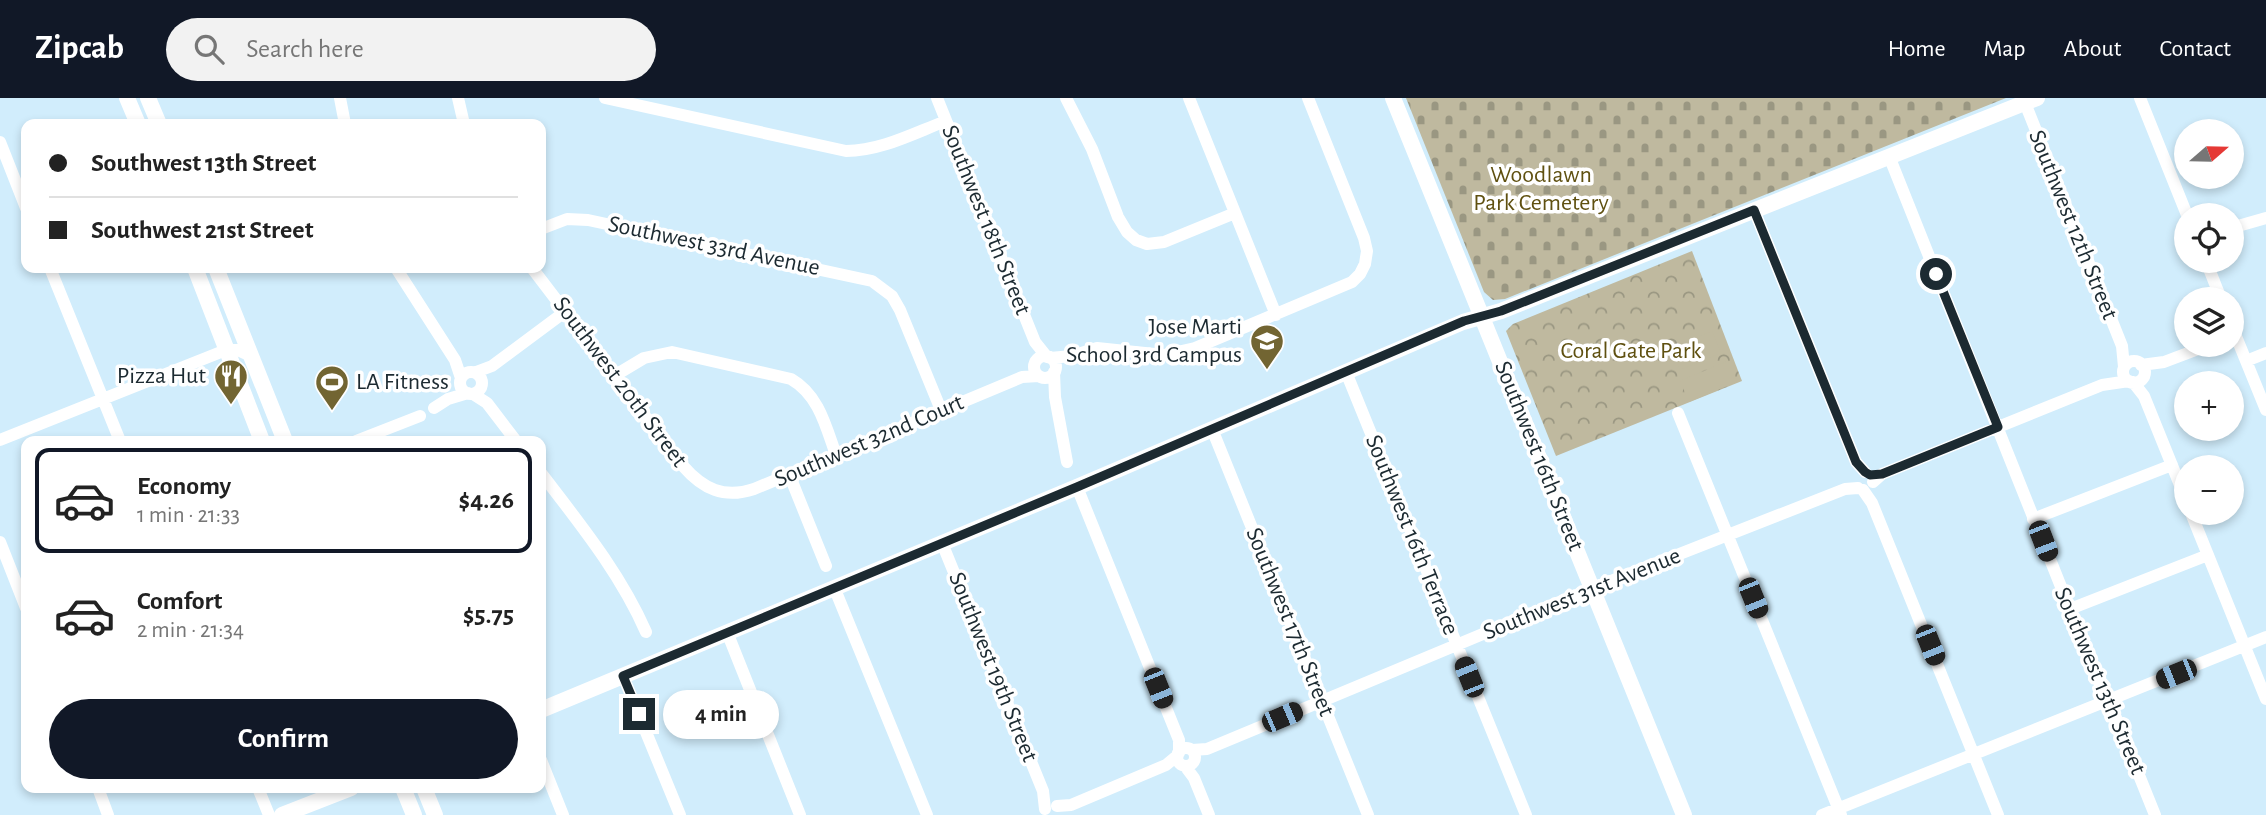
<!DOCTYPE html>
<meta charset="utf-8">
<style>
body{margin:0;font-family:"Alegreya Sans",sans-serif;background:#f2f2f2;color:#222;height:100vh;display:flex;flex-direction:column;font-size:26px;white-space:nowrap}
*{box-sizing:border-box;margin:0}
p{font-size:23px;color:#767676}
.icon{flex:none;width:38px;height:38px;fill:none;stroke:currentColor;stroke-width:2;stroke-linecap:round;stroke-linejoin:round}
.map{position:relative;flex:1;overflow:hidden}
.panel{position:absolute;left:21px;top:338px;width:525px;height:357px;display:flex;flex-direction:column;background:#fff;border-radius:14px;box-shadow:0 4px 10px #0003}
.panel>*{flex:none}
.hud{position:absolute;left:21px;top:21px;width:525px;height:154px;border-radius:14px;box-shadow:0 4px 10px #0003;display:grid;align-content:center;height:154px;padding:0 28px;background:#fff}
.needle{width:46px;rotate:70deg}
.tools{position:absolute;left:2174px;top:21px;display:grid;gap:14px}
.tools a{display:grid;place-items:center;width:70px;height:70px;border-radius:50%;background:#fff;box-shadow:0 4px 10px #0003;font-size:35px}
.end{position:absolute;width:32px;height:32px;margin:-16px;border:9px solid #1c2a31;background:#fff;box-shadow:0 0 0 4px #fff}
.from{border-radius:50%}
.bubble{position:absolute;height:49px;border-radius:24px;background:#fff;box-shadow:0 4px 10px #0003;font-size:23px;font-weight:600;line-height:49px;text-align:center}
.car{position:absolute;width:21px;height:42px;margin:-21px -10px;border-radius:9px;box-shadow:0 0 5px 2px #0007;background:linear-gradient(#222 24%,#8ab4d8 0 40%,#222 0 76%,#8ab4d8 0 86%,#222 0)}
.hud b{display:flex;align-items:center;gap:24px;height:66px;font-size:26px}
.hud b+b{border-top:2px solid #e0e0e0}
.hud i{width:18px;height:18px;background:#222}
ul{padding:12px 0 0;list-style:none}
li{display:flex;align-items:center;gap:21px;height:105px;margin:0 14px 10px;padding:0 14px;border:4px solid transparent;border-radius:14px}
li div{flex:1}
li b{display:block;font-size:26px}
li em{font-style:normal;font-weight:600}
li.selected{border-color:#111827}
li>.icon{width:63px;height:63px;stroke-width:1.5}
.action{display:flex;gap:14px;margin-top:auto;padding:14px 28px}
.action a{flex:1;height:80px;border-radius:42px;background:#111827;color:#fff;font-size:28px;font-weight:600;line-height:80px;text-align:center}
header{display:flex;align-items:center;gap:42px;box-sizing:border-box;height:98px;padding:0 35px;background:#111827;color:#fff}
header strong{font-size:33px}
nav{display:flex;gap:38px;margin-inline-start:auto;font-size:24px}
.search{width:490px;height:63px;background:#f2f2f2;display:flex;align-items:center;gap:18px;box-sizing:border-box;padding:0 24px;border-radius:38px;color:#767676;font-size:26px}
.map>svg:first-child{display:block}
</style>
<header>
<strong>Zipcab</strong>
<div class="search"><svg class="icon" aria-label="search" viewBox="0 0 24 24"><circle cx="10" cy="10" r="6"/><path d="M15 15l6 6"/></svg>Search here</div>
<nav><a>Home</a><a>Map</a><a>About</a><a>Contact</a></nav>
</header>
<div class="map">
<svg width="2266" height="717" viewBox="0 0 2266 717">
<defs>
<pattern id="forest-crowns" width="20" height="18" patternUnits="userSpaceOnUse" patternTransform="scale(1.75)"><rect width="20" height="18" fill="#bfb99f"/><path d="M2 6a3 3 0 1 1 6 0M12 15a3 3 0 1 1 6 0" fill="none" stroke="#9a9782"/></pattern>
<pattern id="cemetery-stones" width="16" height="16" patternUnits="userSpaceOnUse" patternTransform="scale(1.75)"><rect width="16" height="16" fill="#bfb99f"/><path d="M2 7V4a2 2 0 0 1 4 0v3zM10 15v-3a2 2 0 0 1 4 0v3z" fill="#9a9782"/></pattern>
</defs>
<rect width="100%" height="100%" fill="#d1edfc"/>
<path fill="url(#forest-crowns)" d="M1692 153 1742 283 1556 358 1506 233 1513 226Z"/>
<path fill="url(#cemetery-stones)" d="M1406 0H2006L1505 201 1493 202 1484 194Z"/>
<path fill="#bfb99f" d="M1712 233 1721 255 1680 272 1671 250Z
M1728 263 1737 284 1689 304 1680 283Z"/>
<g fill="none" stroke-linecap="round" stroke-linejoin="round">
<path stroke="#fff" stroke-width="12" d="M340 0 345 26
M458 0 464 26
M605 0 846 53C881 53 914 35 946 23
M937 0 1035 244 1047 259
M1066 0 1092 51 1118 119 1127 134 1136 142 1147 146 1164 144 1235 115
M1189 0 1276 217
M2140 0 2187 117
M2025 5 2122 248 2124 269
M0 44 26 110
M1889 58 2101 589 2114 615 2155 717
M1754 112 1856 364 1865 374
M2231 130 2266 120
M541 131 567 121 588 122 872 183 892 198 900 212 941 312
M2206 163 2221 201
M50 170 120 343
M396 170 455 262 461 280
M532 170 683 368C703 391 724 401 754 391L1022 279 1039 278
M2231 226 2266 312
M1034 269a11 11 0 1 1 22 0a11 11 0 1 1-22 0Z
M1050 260 1072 258 1097 250 1164 257 1195 250 1352 184 1360 176 1365 166 1367 153 1364 140 1308 0
M2246 263 2266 255
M2123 274a11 11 0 1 1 22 0a11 11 0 1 1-22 0Z
M2141 267 2164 264 2209 247
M460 285a11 11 0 1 1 22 0a11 11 0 1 1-22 0Z
M476 274 492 268 566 213
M1054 274 1055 299 1067 364
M1346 274 1526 717
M614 278 644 260 672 254 791 281C819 297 826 329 836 357
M2133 284 2144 298 2186 402
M473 296 487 305 516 343
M434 310 448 301 468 295
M1678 315 1841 717
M1212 331 1368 717
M0 342 226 252H238L251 258
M356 343 420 318
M541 375C580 426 620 475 646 534
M789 376 826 468
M1873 384 1882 376 2102 287 2129 283
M1077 389 1179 642V655
M1863 392 1872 405 1998 717
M2191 415 2266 601
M2033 421 2172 367
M0 444 26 510
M942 445 1043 693 1045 711
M834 489 927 717
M2070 511 2208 457
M727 534 800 717
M623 578 680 717
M1177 659a9 9 0 1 1 18 0a9 9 0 1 1-18 0Z
M1192 652 1207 651 1593 490 1845 391 1858 390
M541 662 563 717
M1185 668 1194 680 1209 717
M98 690 108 717
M258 690 269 717
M1057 708 1071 707 1166 667 1178 657
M1822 717 2266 539"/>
<path stroke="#fff" stroke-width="16" d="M127 0 138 26
M148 0 159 26
M1393 0 1684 717
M195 170 262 343
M216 170 285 343
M541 612 1077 389 1463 224 1501 213 2037 0
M403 690 414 717
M424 690 435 717
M282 717 351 690"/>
</g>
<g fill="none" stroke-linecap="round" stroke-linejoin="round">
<path stroke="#1c2a31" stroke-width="9" d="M639 616 623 578 1077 389 1464 223 1501 213 1754 112 1856 364 1865 374 1870 377 1882 376 1998 329 1936 176"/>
</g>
<defs>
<g id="school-pin" transform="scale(1.75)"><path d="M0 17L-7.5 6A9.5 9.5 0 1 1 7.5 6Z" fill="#726532" stroke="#fff"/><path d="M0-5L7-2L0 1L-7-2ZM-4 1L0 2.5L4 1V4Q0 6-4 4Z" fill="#fff"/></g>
<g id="restaurant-pin" transform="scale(1.75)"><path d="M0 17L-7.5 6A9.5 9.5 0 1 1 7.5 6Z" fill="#726532" stroke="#fff"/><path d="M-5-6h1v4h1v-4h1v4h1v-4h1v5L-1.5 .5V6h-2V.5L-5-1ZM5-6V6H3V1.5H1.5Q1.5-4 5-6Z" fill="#fff"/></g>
<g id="stadium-pin" transform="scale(1.75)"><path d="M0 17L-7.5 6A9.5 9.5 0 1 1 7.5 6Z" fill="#726532" stroke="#fff"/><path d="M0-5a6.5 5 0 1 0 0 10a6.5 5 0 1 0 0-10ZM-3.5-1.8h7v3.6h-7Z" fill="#fff"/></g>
</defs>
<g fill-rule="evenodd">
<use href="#school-pin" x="1267" y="243"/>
<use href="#restaurant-pin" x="231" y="278"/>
<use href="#stadium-pin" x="332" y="284"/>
</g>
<g text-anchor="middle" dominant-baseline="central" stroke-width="7" stroke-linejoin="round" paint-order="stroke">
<g font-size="24" fill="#5f5010" stroke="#fff">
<text x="1541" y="77">Woodlawn<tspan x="1541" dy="28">Park Cemetery</tspan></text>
<text x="1631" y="253">Coral Gate Park</text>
</g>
<g font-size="24" fill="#1c2a31" stroke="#fff">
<text transform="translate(986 122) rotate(68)">Southwest 18th Street</text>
<text transform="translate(2073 127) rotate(68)">Southwest 12th Street</text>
<text transform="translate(714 148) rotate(12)">Southwest 33rd Avenue</text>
<text transform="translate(620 284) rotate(53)">Southwest 20th Street</text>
<text transform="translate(869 343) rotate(-23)">Southwest 32nd Court</text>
<text transform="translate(1539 358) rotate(68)">Southwest 16th Street</text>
<text transform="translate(1412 437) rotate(68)">Southwest 16th Terrace</text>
<text transform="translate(1582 496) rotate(-22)">Southwest 31st Avenue</text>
<text transform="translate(1290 524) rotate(68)">Southwest 17th Street</text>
<text transform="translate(993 569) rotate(68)">Southwest 19th Street</text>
<text transform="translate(2100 583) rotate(67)">Southwest 13th Street</text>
</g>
<g font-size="24" fill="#1c2a31" stroke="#fff" text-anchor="end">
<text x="1242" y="229">Jose Marti<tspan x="1242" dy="28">School 3rd Campus</tspan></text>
<text x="206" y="278">Pizza Hut</text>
<text x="356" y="284" text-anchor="start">LA Fitness</text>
</g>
</g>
</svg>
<div class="tools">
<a><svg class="needle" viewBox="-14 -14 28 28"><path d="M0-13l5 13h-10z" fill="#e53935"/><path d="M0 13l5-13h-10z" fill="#767676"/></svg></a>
<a><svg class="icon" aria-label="locate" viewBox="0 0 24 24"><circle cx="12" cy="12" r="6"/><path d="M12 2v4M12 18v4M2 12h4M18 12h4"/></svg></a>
<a><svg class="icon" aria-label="layers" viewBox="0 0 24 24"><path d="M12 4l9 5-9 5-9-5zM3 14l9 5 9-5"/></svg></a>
<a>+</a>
<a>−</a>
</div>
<i class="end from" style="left:1936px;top:176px"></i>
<i class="end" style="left:639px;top:616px"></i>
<div class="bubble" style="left:663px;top:592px;width:116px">4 min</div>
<i class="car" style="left:2043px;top:443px;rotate:159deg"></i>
<i class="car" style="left:1753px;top:500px;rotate:158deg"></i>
<i class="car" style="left:1930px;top:547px;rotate:158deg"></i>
<i class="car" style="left:2176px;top:576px;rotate:248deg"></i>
<i class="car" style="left:1469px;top:579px;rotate:338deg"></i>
<i class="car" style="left:1158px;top:590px;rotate:158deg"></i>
<i class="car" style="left:1282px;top:619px;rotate:67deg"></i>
<div class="hud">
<b><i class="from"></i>Southwest 13th Street</b>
<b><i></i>Southwest 21st Street</b>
</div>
<section class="panel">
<ul>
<li class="selected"><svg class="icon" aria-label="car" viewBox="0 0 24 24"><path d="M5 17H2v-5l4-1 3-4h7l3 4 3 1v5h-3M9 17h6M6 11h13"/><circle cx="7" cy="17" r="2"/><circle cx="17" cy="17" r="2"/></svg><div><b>Economy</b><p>1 min · 21:33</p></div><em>$4.26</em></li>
<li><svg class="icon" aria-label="car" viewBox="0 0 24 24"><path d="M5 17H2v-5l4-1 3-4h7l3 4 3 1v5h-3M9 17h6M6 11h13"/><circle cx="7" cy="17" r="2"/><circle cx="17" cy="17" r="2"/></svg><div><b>Comfort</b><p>2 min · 21:34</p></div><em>$5.75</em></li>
</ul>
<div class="action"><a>Confirm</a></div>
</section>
</div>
